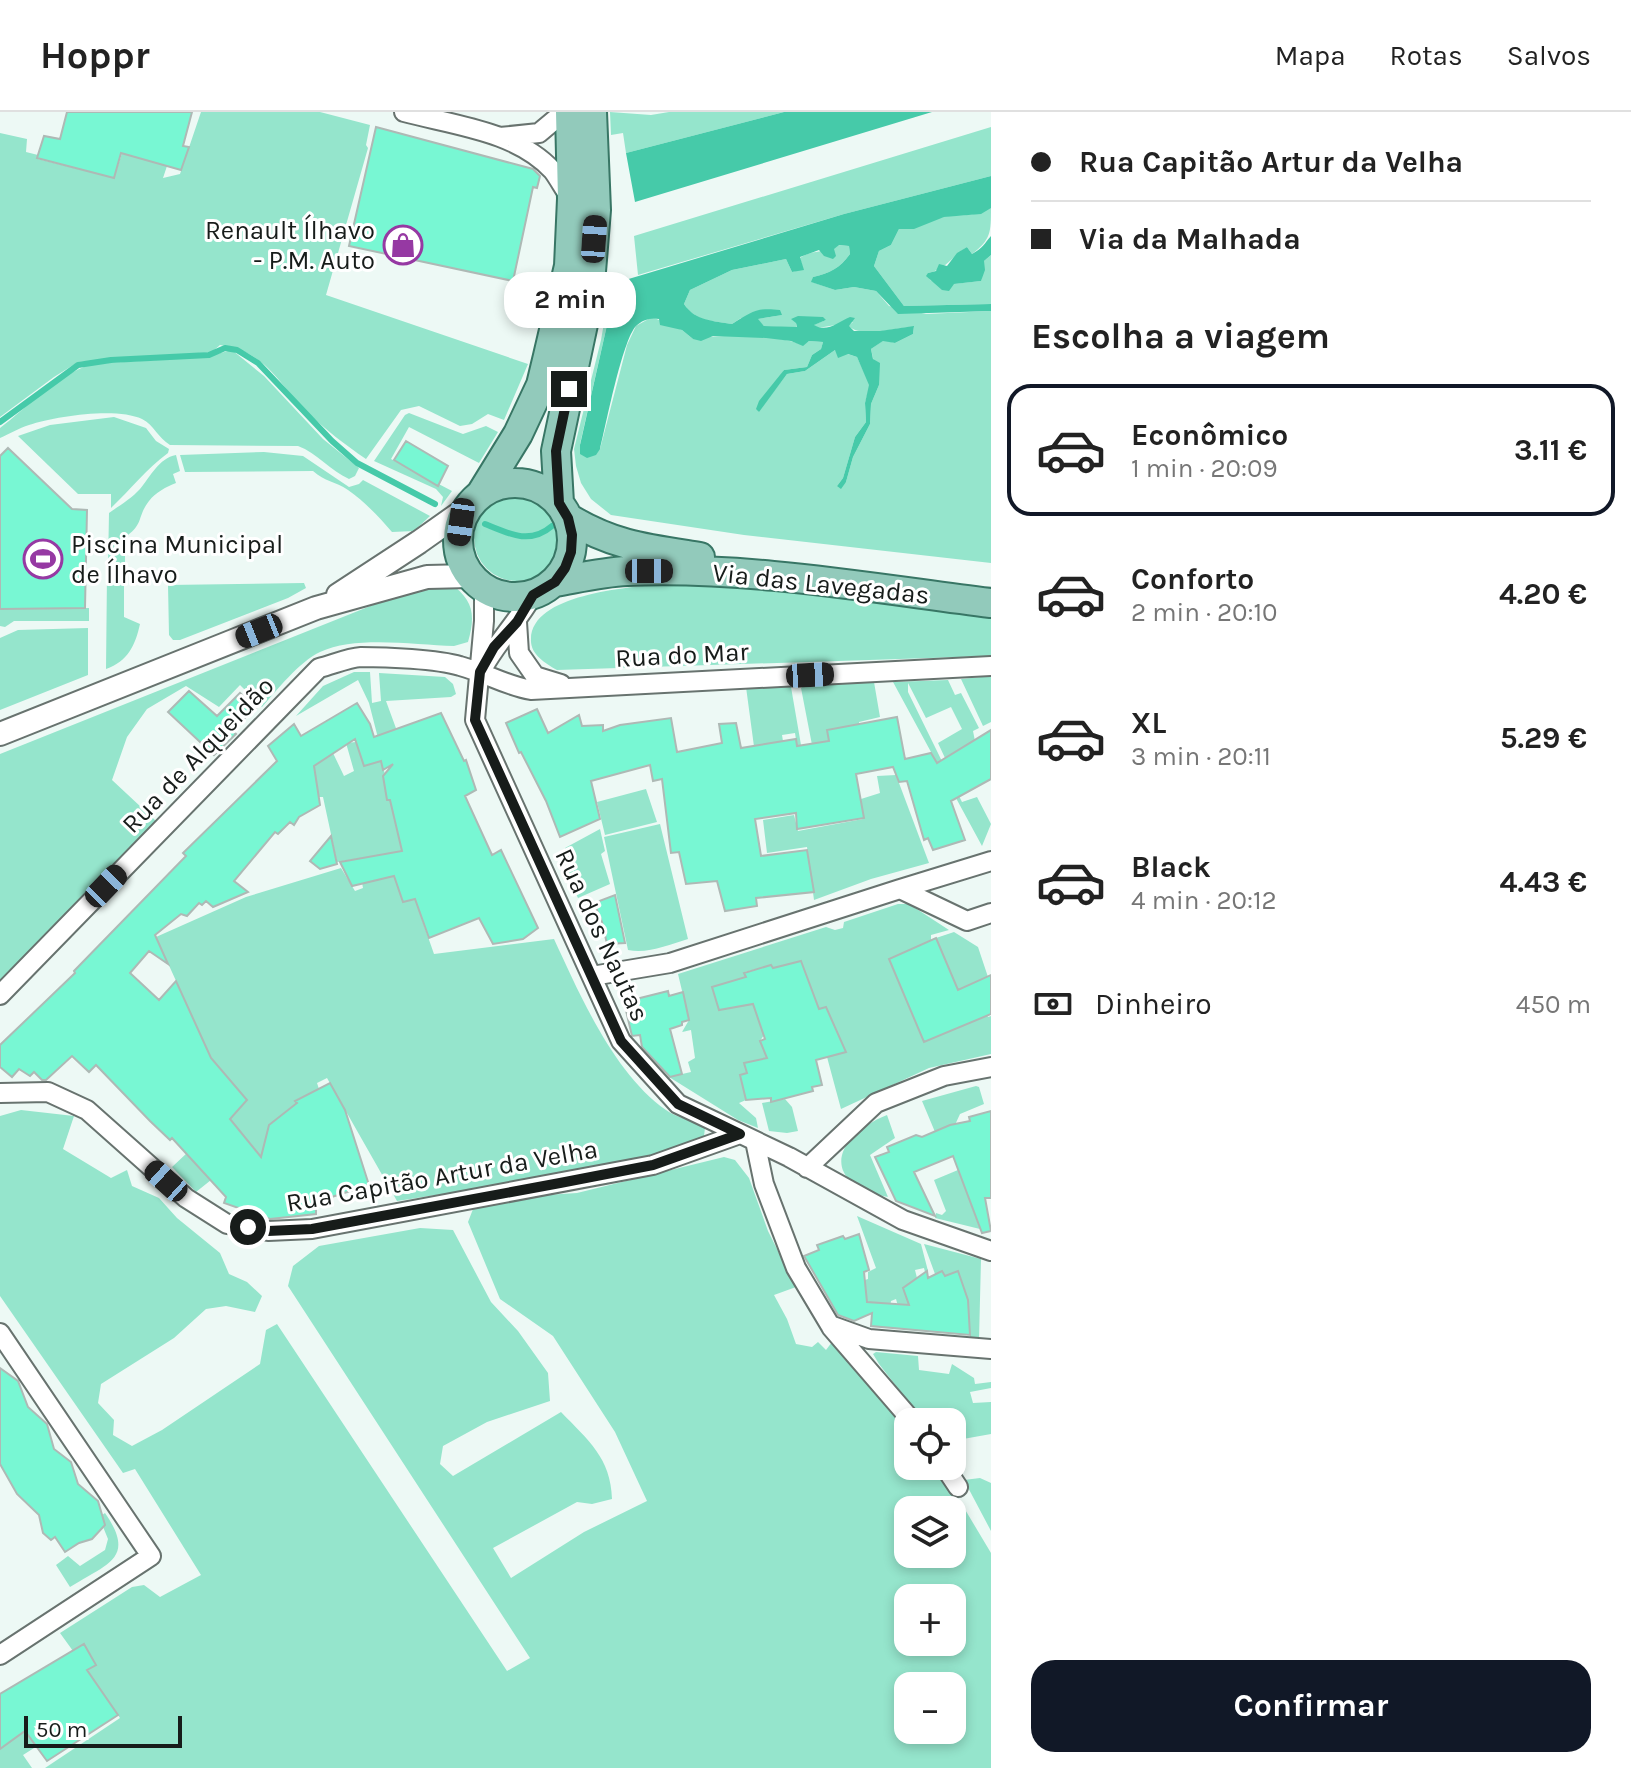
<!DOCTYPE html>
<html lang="pt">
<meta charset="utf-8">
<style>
body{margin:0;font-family:Karla,sans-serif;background:#f6f6f6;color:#222;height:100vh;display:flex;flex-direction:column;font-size:30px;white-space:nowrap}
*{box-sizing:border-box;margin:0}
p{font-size:26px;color:#767676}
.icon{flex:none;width:44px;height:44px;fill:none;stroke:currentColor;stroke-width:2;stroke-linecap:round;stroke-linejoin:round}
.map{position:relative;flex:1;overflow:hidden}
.panel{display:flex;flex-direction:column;background:#fff;width:640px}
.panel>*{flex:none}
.top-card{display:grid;align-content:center;height:176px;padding:0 40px;background:#fff}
.fabs{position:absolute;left:894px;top:1296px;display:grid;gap:16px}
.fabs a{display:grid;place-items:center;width:72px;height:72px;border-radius:16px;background:#fff;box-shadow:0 4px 12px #0003;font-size:40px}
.scale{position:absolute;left:24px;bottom:20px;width:158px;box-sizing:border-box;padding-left:8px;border:4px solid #171c1a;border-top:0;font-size:22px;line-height:28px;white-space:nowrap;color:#171c1a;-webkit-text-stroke:6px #fff;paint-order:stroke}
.end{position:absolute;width:36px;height:36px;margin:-18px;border:10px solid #171c1a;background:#fff;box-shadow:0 0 0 4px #fff}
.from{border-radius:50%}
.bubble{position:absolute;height:56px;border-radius:24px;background:#fff;box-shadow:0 4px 12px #0003;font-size:26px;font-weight:700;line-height:56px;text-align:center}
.car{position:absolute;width:24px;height:48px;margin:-24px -12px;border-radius:10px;box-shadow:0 0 6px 2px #0007;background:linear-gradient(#222 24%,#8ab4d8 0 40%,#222 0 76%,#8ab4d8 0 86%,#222 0)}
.top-card b{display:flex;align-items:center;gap:28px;height:76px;font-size:30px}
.top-card b+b{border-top:2px solid #e0e0e0}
.top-card i{width:20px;height:20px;background:#222}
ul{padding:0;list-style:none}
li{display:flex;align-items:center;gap:24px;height:132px;margin:0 16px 12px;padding:0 24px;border:4px solid transparent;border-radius:24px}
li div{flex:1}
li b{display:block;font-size:30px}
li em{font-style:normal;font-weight:700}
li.current{border-color:#111827}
li>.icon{width:72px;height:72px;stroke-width:1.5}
h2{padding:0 40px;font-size:36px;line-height:96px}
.pay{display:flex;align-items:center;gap:20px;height:88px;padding:0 40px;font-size:30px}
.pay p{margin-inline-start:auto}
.button{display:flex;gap:16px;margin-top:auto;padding:16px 40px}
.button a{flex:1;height:92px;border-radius:24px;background:#111827;color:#fff;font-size:32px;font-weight:700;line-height:92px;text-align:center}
header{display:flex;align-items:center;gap:48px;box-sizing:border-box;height:112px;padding:0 40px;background:#fff;border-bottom:2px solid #e0e0e0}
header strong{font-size:38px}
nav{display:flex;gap:44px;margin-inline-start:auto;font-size:28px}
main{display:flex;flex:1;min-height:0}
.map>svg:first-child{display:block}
</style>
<header>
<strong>Hoppr</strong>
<nav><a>Mapa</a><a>Rotas</a><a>Salvos</a></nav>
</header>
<main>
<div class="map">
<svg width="991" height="1656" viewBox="0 0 991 1656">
<rect width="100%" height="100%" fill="#edf9f5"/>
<path fill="#95e5cc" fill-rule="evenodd" d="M201 0H320L370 13 366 33 368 36 326 183 528 252 504 308 488 302 472 312 460 314 419 294 401 298 366 347C344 332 326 318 307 300 276 269 267 240 220 233L212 240 78 250 54 265 0 305V21L27 27 26 40 38 43V47L114 66 122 41 174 33 163 66 180 62Z
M610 0 651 3 669 0H784L626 41 623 21 611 23Z
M991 15V64L844 102 638 163 634 124Z
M987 95 991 96C991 120 991 128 972 142L967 135C952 144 947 157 928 161L930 168 937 171 953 172 981 169 984 149 991 143V192L904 194 874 154 879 139 891 133 899 117C916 116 927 109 943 105 959 101 975 107 987 95Z
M838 133 849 134 850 142C840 156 830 161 813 165L812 170 835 178 854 175 876 179 889 194 926 202 991 199V451L744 423 611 403 591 387 581 371 576 354 574 337 601 228 612 165 622 169 614 182 580 332 600 337 627 233 636 214 652 205 682 218 693 227C724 222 773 222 803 233L809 229 823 230 821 237 812 243 807 255 784 258 758 300 787 262 805 259 835 238 857 245 870 273 865 291 866 310 855 325 843 366 837 374 846 370 853 345 870 312 871 292 879 273 871 237 884 228 895 231 913 222 914 215C895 215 864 227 848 214L853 210 818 216 813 213 826 208 796 211 797 216 764 214 757 207 782 203 741 206 732 212 704 208 690 200 684 192 690 178 732 158 786 147 792 160 803 157 800 146C812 137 830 141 838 133Z
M232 238 264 264 323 327 359 356 355 364 349 367C331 359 317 341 298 334L170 333C158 326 154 313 142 307 117 295 56 304 29 313 19 316 9 322 0 326V316C29 294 57 263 92 252L205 245Z
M409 301 463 322 486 314 498 320 479 351 409 315 391 347 452 379 441 394 443 385 436 377 374 349 405 303Z
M114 305 146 316 156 329 169 337 168 341C146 357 131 377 111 396V382H78L18 324 50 313Z
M264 340 303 344 349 375 359 372 363 368 430 404 414 419 392 420C379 405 364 389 348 378 335 369 325 370 313 359L185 360 180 343Z
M176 343 180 359 173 362 176 371C166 375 156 380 149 389 137 404 144 413 125 425V454H108L109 401C119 394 132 386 140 377 150 365 159 346 176 343Z
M474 426a43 43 0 1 1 86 0a43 43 0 1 1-86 0Z
M124 461V505L140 512C135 534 128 549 106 557L107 462Z
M304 471 306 476 288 486 180 528H173L169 523 168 473Z
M450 471C473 488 476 502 468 530L454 534C415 533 356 523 320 540 299 550 277 578 262 595L240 573 219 595 186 574 147 597 127 625 112 668 156 709 0 875V642L413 477Z
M659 472H707L991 502V544L557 558C545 551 530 542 531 527 532 482 627 476 659 472Z
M89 496V509H14L5 515 0 514V497Z
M88 516V563L0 598V526L18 518Z
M354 560H370L372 591 381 589 379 561 445 565 453 572 456 582 451 585 386 589 397 619 379 630 369 591 358 568 296 604 323 574Z
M991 564V610L983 614 961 567Z
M948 568 955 583 961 581 979 616 973 619 975 629 945 646 938 631 962 617 951 595 926 606 908 571V580L962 690 977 685 991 712 982 734 893 570Z
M874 570 880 605 859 610V614L827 618 830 635 813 638 801 576 806 573Z
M746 575H791L801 633 797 634 795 621 782 623 783 629 767 632 755 642Z
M356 630 364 654 381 649 388 672 385 674 387 687 390 688 403 739 337 750 323 685H319L307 635 333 641 344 664 354 659 346 631Z
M896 663 929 751 871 767 814 788 807 735 767 741 763 708 794 703 798 719 863 707 861 687 880 681 877 664Z
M646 677 657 710 605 723 597 690Z
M660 712 688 827C668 833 648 842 628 838L604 725Z
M600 717 605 739 601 742 610 772 578 786 566 761 572 758 577 768 565 736Z
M341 756 355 779 363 776 361 765 394 764 403 790 436 778 448 795 421 805 434 842 554 827C580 883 614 962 666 998 678 1007 693 1007 705 1016L704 1024C614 1064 495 1073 397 1089L327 966 317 971 319 977 296 988 297 991 269 1013 267 1052 230 1007 247 988 211 946 206 934 170 948 198 917 156 825 246 785Z
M898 792H909L949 818 931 823V828L890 847 924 930 980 885 988 905 991 904V942L929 956 841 997 827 945 846 940 826 895 806 900 810 874 801 849 773 856 771 853 745 860 746 865 712 876 719 898 757 891 764 923 760 929 767 946 744 952 747 961 740 963 746 988 739 991 756 1006 758 1016 738 1008 669 965 691 960 688 950 695 946 691 918 682 920 689 908 678 862 826 815 835 818 843 816 844 810Z
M954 820 978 835 988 865 958 878 936 826Z
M976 974 979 975 984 992 960 1002 943 1039 922 989Z
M785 987 792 995 798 1019 787 1021 769 1019 762 991Z
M21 998 74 1004 63 1037 111 1066 127 1058 132 1074 159 1086 177 1106 220 1141 229 1162 247 1170 262 1184 255 1200 226 1194 206 1197 174 1226 101 1272 98 1291 114 1308 113 1323 132 1334 162 1318 260 1252 266 1218 277 1212 507 1559 530 1546 288 1174 293 1154 319 1134 420 1116 453 1118 491 1190 518 1219 548 1261 550 1289 487 1310 443 1334 440 1352 453 1364 561 1300C588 1328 611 1346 612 1387L592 1392 577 1390 493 1436 511 1466 584 1420 647 1389 615 1320 553 1224 500 1187 468 1110 475 1092 515 1085 577 1081 724 1045 735 1048 749 1066 768 1119 796 1175 774 1183 787 1207 796 1232 812 1235 818 1230 826 1238 832 1230 908 1310V1354H939L991 1441V1656H45L120 1606 87 1558 96 1553 84 1532 73 1539 60 1521 132 1475 144 1473 160 1485 201 1463 135 1357 123 1361 0 1184V1004ZM908 1398H952V1442H908ZM908 1486H952V1530H908ZM908 1574H952V1618H908Z
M887 1003 895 1026 870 1043 888 1085C820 1072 832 1025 887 1003Z
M187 1041 211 1068 196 1080 172 1055Z
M958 1058 960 1063 980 1117 935 1106 936 1101 942 1103 946 1099 934 1068Z
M857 1104 921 1132 928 1159 925 1160 924 1156 915 1158 917 1166 903 1176 909 1193 901 1205 896 1187 891 1189 890 1195 866 1190 853 1172 868 1167V1160L876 1156Z
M924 1132 981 1147 979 1228 970 1227 968 1188 957 1159 945 1164 935 1162Z
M876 1240 918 1244 919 1258 949 1262 952 1252 974 1266 975 1272 991 1270V1276L970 1280 973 1291 991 1290V1322L952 1329V1310H924L879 1252 873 1242Z
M980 1366 991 1371V1419L964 1368Z
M105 1401C137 1447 106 1452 70 1475L56 1453 68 1444 80 1454 105 1438 108 1427 99 1405Z
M27 1618 35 1627 34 1636 23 1643 32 1656H0V1630L4 1634Z"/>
<path fill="#46caa9" d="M784 0H932L635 90 626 41Z
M991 64V96L981 102 944 105 914 117H899L891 133 879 139 874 154 904 194 991 192V199L898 202 876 179 854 175 835 178 811 170 813 165C830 161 840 156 850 142L849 134 839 133 834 137 836 144 833 147 824 144 819 138 800 145 804 158 792 160 786 147 732 158 690 178 684 192C695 209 714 209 732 212 752 200 756 195 780 198L782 203 758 207 764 214 797 215 796 211 791 207 798 204 823 205 826 208 814 213C827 221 838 210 850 205L855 206 849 214 854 219H880L914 214 913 222 895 231 883 229 871 237 873 247 880 251 879 273 871 292 870 312 853 345 846 370 841 377 837 374 843 366 855 325 866 310 865 291 869 273 857 245 848 242 838 246 835 238 805 259 787 262 759 300 756 297 759 289 784 258 807 255 812 243 821 237 823 230 809 229 803 234 791 229 766 226 713 224 701 229 693 227 682 218 660 213 659 207C651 205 642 208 636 214 622 229 606 313 600 337L596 343 587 346 580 342V333L614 182 622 169 844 102Z
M991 124V143L984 149 985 158 981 169 954 172 949 179 942 178 926 164 928 161 936 159 939 152 947 154 957 141 967 135 972 142C983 136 984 132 991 124Z"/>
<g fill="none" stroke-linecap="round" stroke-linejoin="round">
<path stroke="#46caa9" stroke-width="6" d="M0 310 78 253 111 248 209 243 225 236 237 238 258 251 332 329 357 351 435 392
M485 412C509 422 530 433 552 414"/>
</g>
<path fill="#78f7d3" stroke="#aeb9b5" stroke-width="2" d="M67 0H192L183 34 189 35 181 58 121 41 114 66 37 46 44 24 60 27Z
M376 15 533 57 540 64 537 76 533 75 513 169 349 134Z
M406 329 448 354 438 374 394 348Z
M8 336 72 397 87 398 85 496 0 497V344Z
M189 579 217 604 240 581 256 596 232 618 236 622 214 643 168 600Z
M357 591 370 612 374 625 441 601 464 649 466 648 476 678 465 684 492 743 501 738 538 816 523 827 493 832 479 806 429 826 415 787 403 790 394 764 352 774 340 750 402 739 390 688H387L383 664 393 652 383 658 381 649 364 654 355 627 314 654 320 693 299 705 294 713 290 710 278 722 275 720 234 769 248 780 213 795 206 789 202 793 199 791 187 804 181 802 155 823 168 852 149 839 130 861 159 888 176 869 211 946 247 988 230 1007 261 1045 269 1013 297 991 295 989 330 971 345 998 369 1073 316 1090V1102L270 1107 224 1091 226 1085 172 1026 170 1028 150 1009 96 953 89 960 72 944 46 968H42L34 960 30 964 19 957 12 965 0 955V933L75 861 74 859 186 744 183 741 277 649 268 634 294 612 301 624Z
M537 597 548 621 579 603 582 614 603 613V619L620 613 671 606 677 640 722 631 719 612 736 611 741 636 796 627 797 634 829 629 827 618 897 605 905 647 931 641 937 651 991 618V667L951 689 965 728 933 738 928 726 924 728 907 669 899 670 893 655 856 662 864 706 797 717 796 701 755 707 761 744 807 738 814 780 756 786 757 794 725 799 717 769 686 772 679 740 671 741 662 667 653 669 650 653 591 669 600 707 560 725 546 689 521 640 519 641 506 611Z
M331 724 337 752 320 757 310 749Z
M615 783 625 831 607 832 602 810 594 791Z
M936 826 958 878 991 863V902L924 930 889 847Z
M801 849 819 897 826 895 846 940 816 948 822 973 812 975 813 979 771 990V986L746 988 740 963 747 961 744 951 767 946 760 929 765 927 753 892 719 898 712 875 746 865 744 861 771 853 773 856Z
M668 879 669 884 683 880 689 908 682 910V913L670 917 682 962 670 965 642 935 640 923 632 924 624 890Z
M991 999V1086H985L991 1119 982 1121 953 1044 914 1060 935 1104 896 1089 875 1045 889 1040 887 1035 916 1023 922 1025 950 1013 970 1009 969 1005Z
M859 1122 869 1158 864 1160 867 1190 909 1193 903 1176 927 1159 928 1166 942 1159 945 1164 958 1159 968 1188 970 1223 871 1214 872 1201 854 1209 838 1203 804 1144 819 1138 817 1133 843 1124 845 1127Z
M0 1256 18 1269 28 1295 47 1312 54 1337 71 1350 78 1372 98 1389 105 1413 92 1427 79 1431 65 1440 55 1425 51 1428 43 1421 39 1403 17 1382 0 1352Z
M84 1532 96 1553 87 1558 118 1603 47 1649 25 1619 0 1637V1582Z"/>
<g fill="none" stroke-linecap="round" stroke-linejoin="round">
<g stroke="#68736f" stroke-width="22">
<path id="minor" d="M404 0C452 13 517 19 553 59 559 67 564 77 570 85
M500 25 539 21 564 0
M484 477V509L475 608 621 929 678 992 789 1045 903 1108 991 1139
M517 510 519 541 535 564 561 572
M484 554C498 529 518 509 533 483
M991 749 900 777 967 809 991 801
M592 864 670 851 900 777
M0 883 319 556C332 553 347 546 361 545 386 545 437 547 460 554 486 561 504 573 531 578L991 554
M0 981 48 980 87 998 186 1086 227 1112 268 1119 312 1117 653 1053 740 1022
M755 1029 764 1072 796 1156 830 1213 869 1227 991 1237
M807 1056 876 991 944 964 991 955
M831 1215 913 1310
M0 1221 151 1444 0 1543
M944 1354 958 1375"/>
</g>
<g stroke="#68736f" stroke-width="26">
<path id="tertiary" d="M338 483 419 430 470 394
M0 622 316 496 427 465 470 464"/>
</g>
<g stroke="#387665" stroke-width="32">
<path id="primary" d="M458 428a57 57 0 1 1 114 0a57 57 0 1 1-114 0Z
M481 382 518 322 541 273 548 244 569 154 572 87 570 0
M559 391 556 339 589 184 596 98 592 0
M568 406C614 434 648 437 700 445
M555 470C578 466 603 460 627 459 748 454 871 476 991 491"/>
</g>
<use href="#minor" stroke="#fff" stroke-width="18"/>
<use href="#tertiary" stroke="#fff" stroke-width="22"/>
<use href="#primary" stroke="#92cabb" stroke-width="28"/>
</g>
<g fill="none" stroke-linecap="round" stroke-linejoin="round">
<path stroke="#171c1a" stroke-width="10" d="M248 1115 268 1119 312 1117 560 1071 653 1053 740 1022 678 992 621 929 475 608 480 560 494 535 517 510 533 483 555 470 565 456 571 440 572 423 568 406 559 391 556 339 569 277"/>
</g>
<defs>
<g id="shop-ring" transform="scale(2)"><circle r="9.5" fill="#fff" stroke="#9639a3" stroke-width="1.5"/><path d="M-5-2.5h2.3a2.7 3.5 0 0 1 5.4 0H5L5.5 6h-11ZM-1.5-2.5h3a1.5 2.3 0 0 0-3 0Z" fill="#9639a3"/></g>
<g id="stadium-ring" transform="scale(2)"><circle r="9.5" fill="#fff" stroke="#9639a3" stroke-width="1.5"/><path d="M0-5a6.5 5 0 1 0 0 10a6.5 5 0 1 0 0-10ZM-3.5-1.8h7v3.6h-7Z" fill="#9639a3"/></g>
</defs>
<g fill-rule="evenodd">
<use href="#shop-ring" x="403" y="133"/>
<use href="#stadium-ring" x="43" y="447"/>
</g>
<g text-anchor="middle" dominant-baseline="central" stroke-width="6" stroke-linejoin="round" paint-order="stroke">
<g font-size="26" fill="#171c1a" stroke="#fff" text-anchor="end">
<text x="375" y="118">Renault Ílhavo<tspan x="375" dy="30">- P.M. Auto</tspan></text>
<text x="71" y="432" text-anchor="start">Piscina Municipal<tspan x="71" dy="30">de Ílhavo</tspan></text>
</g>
<g font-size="26" fill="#171c1a" stroke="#fff">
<text transform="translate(821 472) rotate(6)">Via das Lavegadas</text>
<text transform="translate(682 543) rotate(-3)">Rua do Mar</text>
<text transform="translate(198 643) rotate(-46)">Rua de Alqueidão</text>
<text transform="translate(602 823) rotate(65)">Rua dos Nautas</text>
<text transform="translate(442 1064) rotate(-10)">Rua Capitão Artur da Velha</text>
</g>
</g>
</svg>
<div class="fabs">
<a><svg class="icon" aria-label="locate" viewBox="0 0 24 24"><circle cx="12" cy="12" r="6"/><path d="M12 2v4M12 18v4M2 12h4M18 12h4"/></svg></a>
<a><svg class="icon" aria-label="layers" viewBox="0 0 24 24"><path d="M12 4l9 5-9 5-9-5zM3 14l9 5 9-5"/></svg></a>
<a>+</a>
<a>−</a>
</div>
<div class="scale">50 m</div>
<i class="end from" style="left:248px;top:1115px"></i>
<i class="end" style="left:569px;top:277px"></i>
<div class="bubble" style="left:504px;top:160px;width:132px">2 min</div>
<i class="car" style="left:594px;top:127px;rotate:4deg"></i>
<i class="car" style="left:461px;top:410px;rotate:188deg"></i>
<i class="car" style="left:649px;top:459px;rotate:90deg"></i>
<i class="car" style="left:259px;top:519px;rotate:248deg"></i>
<i class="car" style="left:810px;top:563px;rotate:87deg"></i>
<i class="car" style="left:106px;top:774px;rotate:44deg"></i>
<i class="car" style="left:166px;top:1069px;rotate:312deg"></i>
</div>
<section class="panel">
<div class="top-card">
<b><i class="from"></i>Rua Capitão Artur da Velha</b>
<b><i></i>Via da Malhada</b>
</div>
<h2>Escolha a viagem</h2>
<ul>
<li class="current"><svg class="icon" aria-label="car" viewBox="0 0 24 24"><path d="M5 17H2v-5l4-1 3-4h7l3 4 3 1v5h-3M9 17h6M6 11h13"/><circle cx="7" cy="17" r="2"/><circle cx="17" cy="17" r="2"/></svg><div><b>Econômico</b><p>1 min · 20:09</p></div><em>3.11 €</em></li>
<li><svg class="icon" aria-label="car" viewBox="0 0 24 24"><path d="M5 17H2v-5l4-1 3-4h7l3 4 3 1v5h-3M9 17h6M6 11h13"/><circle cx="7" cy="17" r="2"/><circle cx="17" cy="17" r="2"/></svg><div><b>Conforto</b><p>2 min · 20:10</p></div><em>4.20 €</em></li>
<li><svg class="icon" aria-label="car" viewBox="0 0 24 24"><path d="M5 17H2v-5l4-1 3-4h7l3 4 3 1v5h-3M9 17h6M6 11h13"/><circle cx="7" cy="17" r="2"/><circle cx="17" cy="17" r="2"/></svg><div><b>XL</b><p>3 min · 20:11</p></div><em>5.29 €</em></li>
<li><svg class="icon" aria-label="car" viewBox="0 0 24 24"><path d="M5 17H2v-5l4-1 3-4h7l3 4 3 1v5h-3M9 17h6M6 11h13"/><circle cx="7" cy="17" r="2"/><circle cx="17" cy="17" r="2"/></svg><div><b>Black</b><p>4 min · 20:12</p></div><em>4.43 €</em></li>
</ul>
<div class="pay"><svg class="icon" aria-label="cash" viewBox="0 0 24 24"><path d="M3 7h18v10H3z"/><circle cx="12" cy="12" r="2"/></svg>Dinheiro<p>450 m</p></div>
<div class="button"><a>Confirmar</a></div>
</section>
</main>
